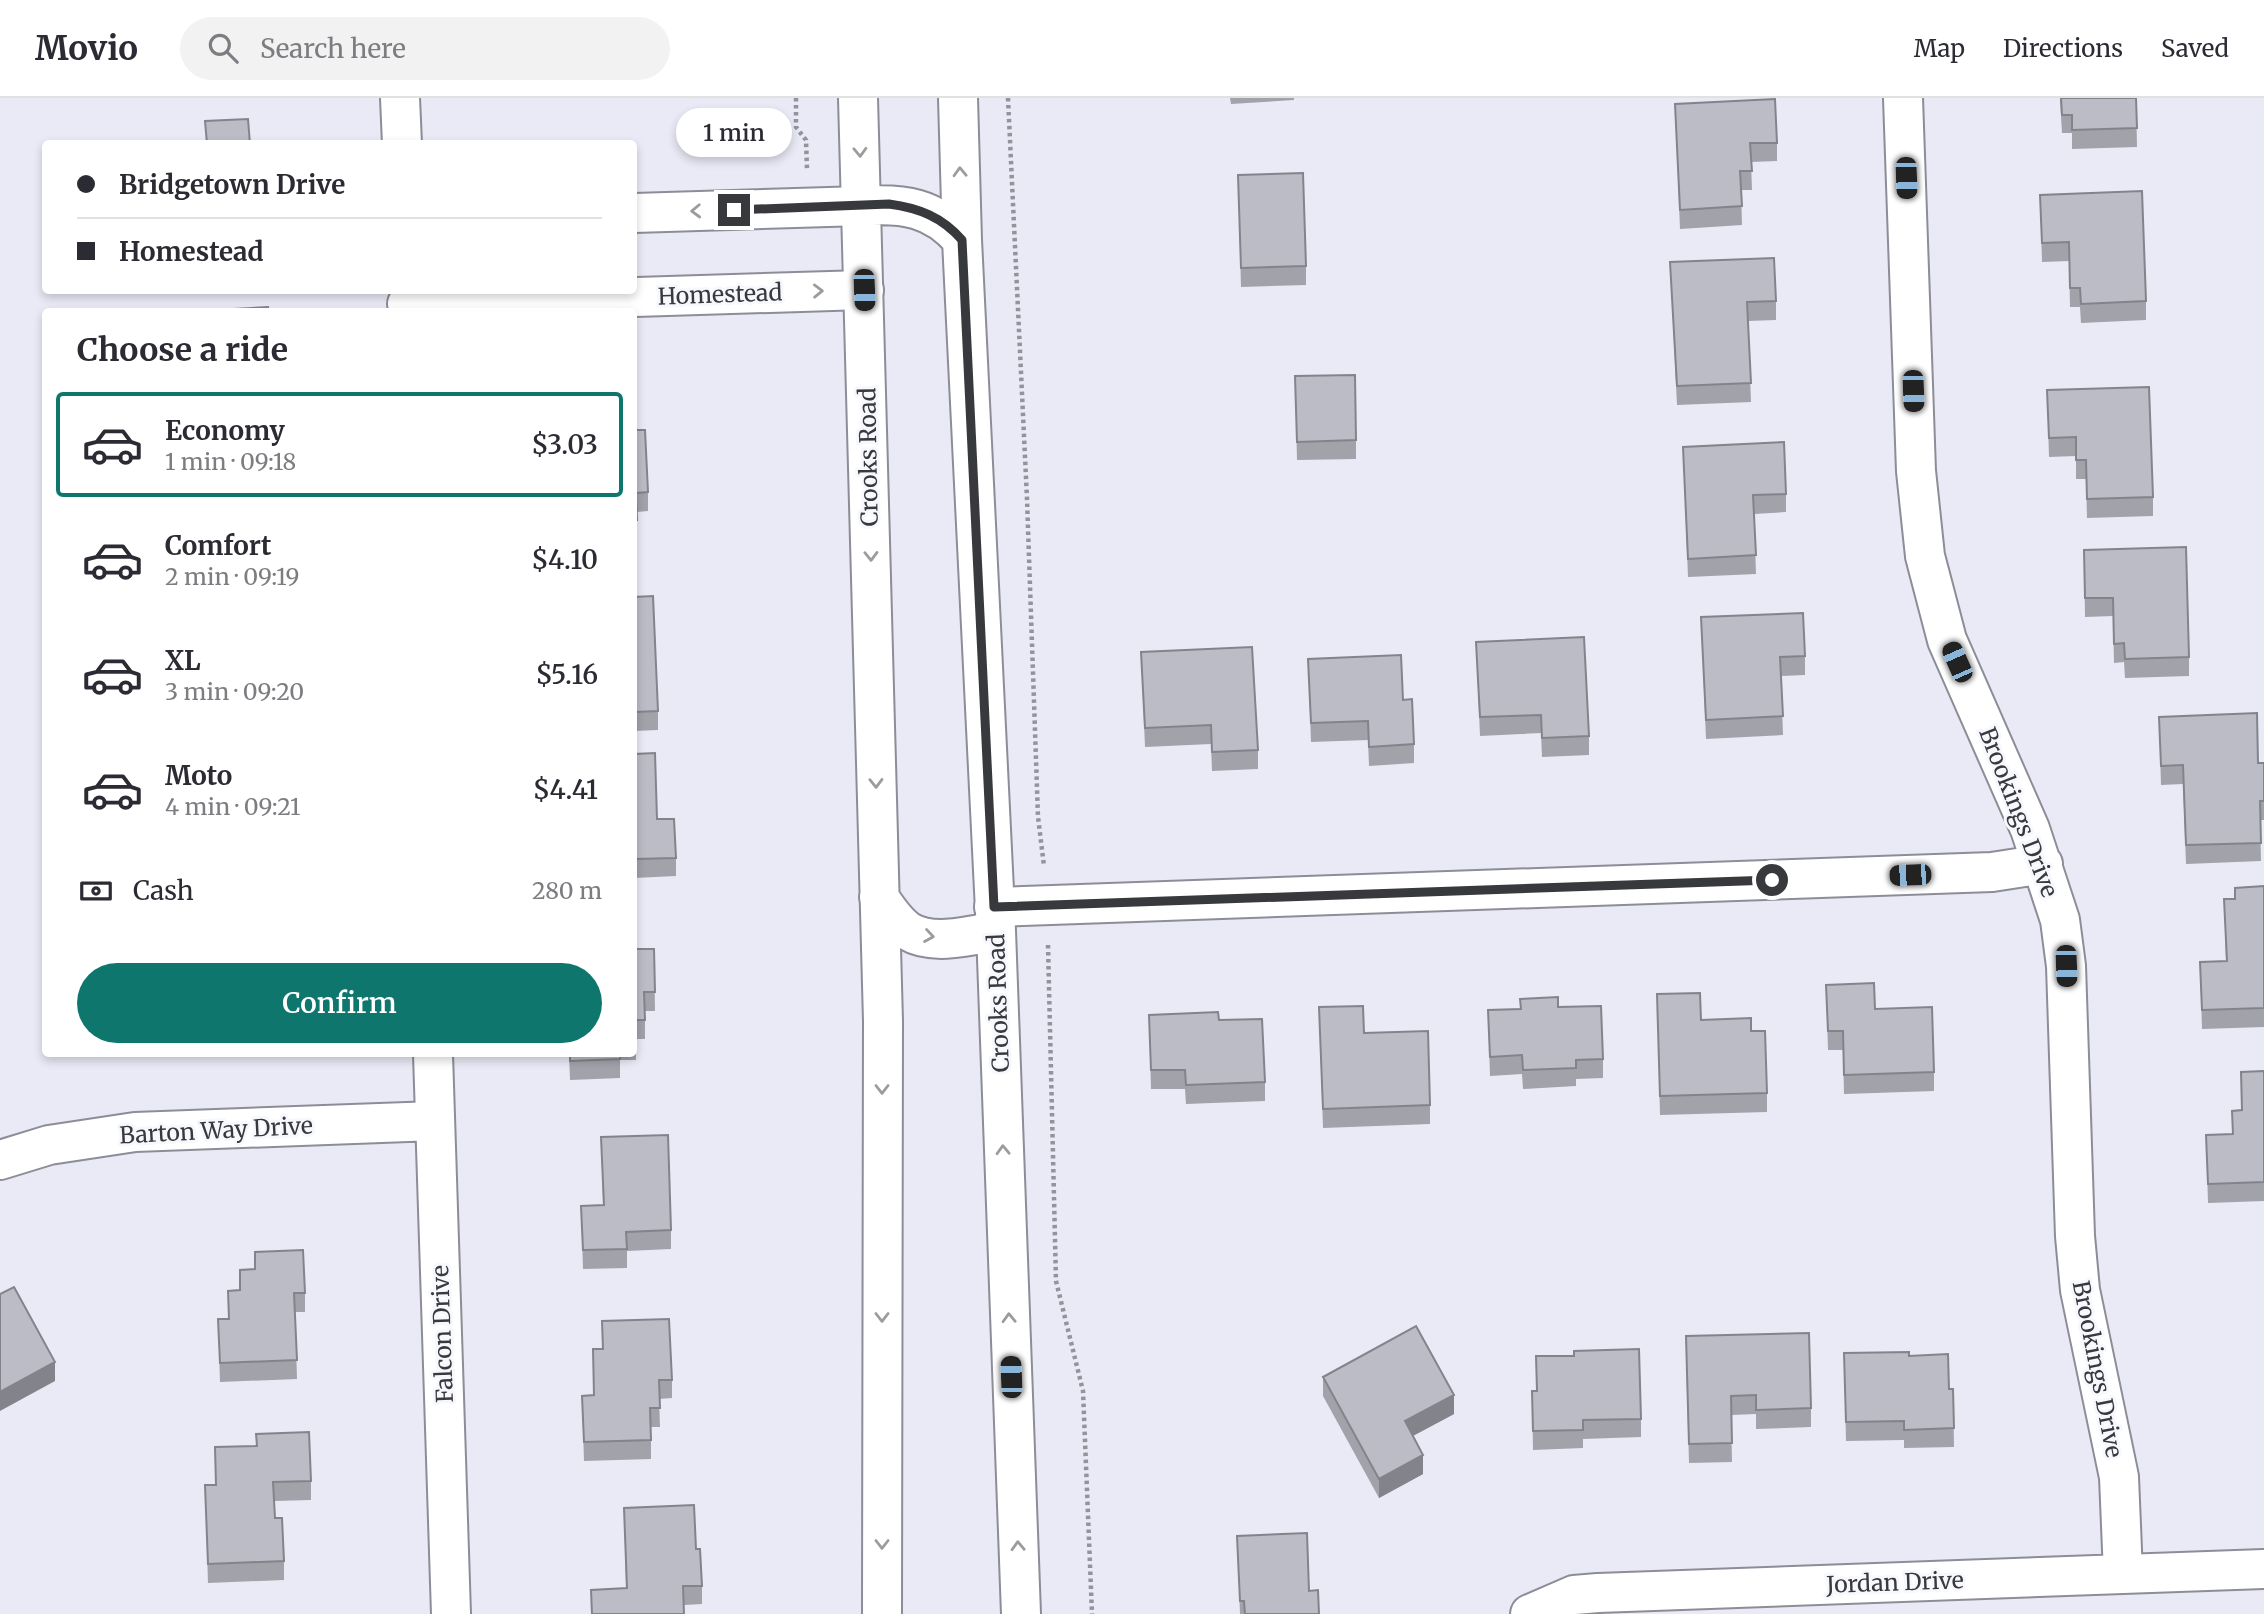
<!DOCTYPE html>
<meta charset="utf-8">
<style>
body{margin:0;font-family:Merriweather,serif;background:#f2f2f3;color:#2b2b33;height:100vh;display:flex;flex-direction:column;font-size:26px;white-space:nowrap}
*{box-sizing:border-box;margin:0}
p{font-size:23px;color:#7c7c81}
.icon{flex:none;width:38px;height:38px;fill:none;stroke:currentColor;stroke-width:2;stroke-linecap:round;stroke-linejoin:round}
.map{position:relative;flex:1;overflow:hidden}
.drawer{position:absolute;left:42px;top:210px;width:595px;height:749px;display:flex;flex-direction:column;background:#fff;border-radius:7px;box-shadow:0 4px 10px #0003}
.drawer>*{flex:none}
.guide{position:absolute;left:42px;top:42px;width:595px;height:154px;border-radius:7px;box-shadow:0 4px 10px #0003;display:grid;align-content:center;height:154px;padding:0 35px;background:#fff}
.end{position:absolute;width:32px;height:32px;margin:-16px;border:9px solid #38393d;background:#fff;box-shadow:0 0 0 4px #fff}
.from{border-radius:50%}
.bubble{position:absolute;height:49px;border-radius:24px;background:#fff;box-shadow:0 4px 10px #0003;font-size:23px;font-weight:600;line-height:49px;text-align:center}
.car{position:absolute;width:21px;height:42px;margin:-21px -10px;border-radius:9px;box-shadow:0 0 5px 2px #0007;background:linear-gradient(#222 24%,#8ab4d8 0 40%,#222 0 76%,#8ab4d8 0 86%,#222 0)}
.guide b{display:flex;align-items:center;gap:24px;height:66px;font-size:26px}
.guide b+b{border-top:2px solid #e1e1e2}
.guide i{width:18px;height:18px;background:#2b2b33}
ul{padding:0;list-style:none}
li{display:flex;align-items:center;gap:21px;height:105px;margin:0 14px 10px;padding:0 21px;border:4px solid transparent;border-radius:7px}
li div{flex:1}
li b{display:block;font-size:26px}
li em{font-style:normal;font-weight:600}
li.on{border-color:#0f766e}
li>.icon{width:63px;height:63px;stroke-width:1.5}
h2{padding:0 35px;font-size:32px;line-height:84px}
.pay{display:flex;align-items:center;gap:18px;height:77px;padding:0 35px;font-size:26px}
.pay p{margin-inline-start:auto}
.action{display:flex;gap:14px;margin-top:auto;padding:14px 35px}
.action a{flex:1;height:80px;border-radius:42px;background:#0f766e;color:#fff;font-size:28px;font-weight:600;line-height:80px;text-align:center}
header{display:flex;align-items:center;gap:42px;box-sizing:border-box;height:98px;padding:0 35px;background:#fff;border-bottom:2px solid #e1e1e2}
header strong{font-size:33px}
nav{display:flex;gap:38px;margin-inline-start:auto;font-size:24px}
.search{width:490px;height:63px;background:#f2f2f3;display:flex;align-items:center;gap:18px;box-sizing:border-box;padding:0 24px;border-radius:38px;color:#7c7c81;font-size:26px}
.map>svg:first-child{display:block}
</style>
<header>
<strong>Movio</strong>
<div class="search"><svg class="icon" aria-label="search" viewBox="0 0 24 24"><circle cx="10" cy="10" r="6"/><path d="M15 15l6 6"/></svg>Search here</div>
<nav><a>Map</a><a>Directions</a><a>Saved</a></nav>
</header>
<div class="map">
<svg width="2264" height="1516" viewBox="0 0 2264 1516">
<rect width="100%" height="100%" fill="#e9eaf5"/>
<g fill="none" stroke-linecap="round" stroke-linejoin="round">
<g stroke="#8c8d97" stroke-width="42">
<path id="street" d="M400 0 402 46
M1903 0 1916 373 1925 458 1947 542 2030 731 2060 822 2066 868 2075 1138 2080 1192 2119 1379 2123 1476
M634 115 862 108
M407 206 864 192
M994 809 1992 774 2043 766
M433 956 451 1516
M0 1062 49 1047 135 1034 435 1023
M1530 1516 1574 1497 1598 1495 2264 1471"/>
</g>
<g stroke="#8c8d97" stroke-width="42">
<path id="secondary" d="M858 0 883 923 882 1516
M958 0 962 142 996 833 1021 1516
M862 108C903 105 934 109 962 142
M879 799C887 811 896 825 908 833 932 848 970 838 996 833"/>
</g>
<path stroke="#92939b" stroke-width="4.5" stroke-dasharray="3.5 3.5" stroke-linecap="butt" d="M796 0V29L806 42 807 71
M1008 0 1027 401 1038 719 1044 768
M1048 847 1056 1183 1083 1293 1092 1516"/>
<use href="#street" stroke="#fff" stroke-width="38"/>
<use href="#secondary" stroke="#fff" stroke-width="38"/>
</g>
<path fill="#a1a2aa" d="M1230 0H1294V2L1231 6Z
M2060 0H2136L2137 49 2072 51V35H2062Z
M1675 6 1777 45V63L1751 64 1752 92H1741L1742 127 1680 131Z
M1238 77 1306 168V187L1241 189Z
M2040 97 2146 203V222L2081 225 2080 209H2070L2069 163 2042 164Z
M1670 164 1776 203V222L1748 223 1751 304 1677 307Z
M1295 278 1356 342V361L1297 362Z
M2047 292 2153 399V418L2087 420 2086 381H2076V358L2049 359Z
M634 332 648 394V413L637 414V440L634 441Z
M1683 349 1786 396V414L1754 416 1756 476 1688 479Z
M2084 452 2189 559V578L2125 580 2124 564 2114 565 2113 518 2085 519Z
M634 499 658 613V632L634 633Z
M1701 519 1805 558V577L1781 578 1783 637 1706 641Z
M1476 544 1589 638V657L1542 659 1541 635 1480 638Z
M1141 554 1258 652V671L1212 673 1211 646 1145 649Z
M1308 561 1403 602 1414 646V665L1369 668 1368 642 1311 644Z
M2159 619 2258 665H2264V722H2260L2261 763 2186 766 2183 686 2161 687Z
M634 656 657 721 676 760V778L634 780Z
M2264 788V929L2202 931 2200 864 2226 863 2224 801H2235Z
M634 851H654L655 913H645V941H636V962H620V980L570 982 569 956H634Z
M1826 887 1875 911 1934 974V993L1844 996 1843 952H1828Z
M1657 896 1701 922 1751 933 1767 995V1014L1660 1017Z
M1319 909 1364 935 1430 1007V1026L1323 1030Z
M1558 909 1603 961V980L1576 981V988L1523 991 1522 976 1490 978 1488 912Z
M1149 917 1219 922 1265 984V1003L1186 1006 1185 991H1151Z
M2264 973V1103L2208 1105 2206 1037 2233 1036 2241 1012V974Z
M601 1039 671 1132V1151L627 1153V1170L583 1171 581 1108 603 1107Z
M228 1193 305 1195V1214H295L297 1281 220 1284 218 1221H228Z
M593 1251 672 1282V1300L659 1301 660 1329H651V1361L584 1363 582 1298 594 1297Z
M1844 1255 1909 1258 1949 1291H1953L1954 1349 1904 1350V1342L1846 1343Z
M1686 1257 1811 1310V1329L1756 1331V1316L1731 1317 1732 1364 1689 1365Z
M1536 1258 1641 1321V1339L1583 1341V1350L1533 1352 1532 1293H1536Z
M1323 1279 1454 1316 1413 1338 1423 1376 1379 1400 1323 1298Z
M311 1383V1402L274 1403 275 1420 284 1463V1482L208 1485 205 1387Z
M624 1410 696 1451 702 1488V1506L684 1507V1516H592L591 1492 626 1490Z
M1237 1438 1309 1493 1319 1516H1240Z"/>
<path fill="#83848b" d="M55 1264V1283L0 1313V1294Z
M1454 1297V1316L1405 1342V1323Z
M1423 1357V1376L1379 1400V1381Z"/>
<path fill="#bbbcc6" stroke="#83848b" stroke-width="2" d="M2061 0H2136L2137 30 2072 32V17H2062Z
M1775 1 1777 45H1750L1752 73H1740L1742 108 1680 112 1675 6Z
M248 21 250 46H207L205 23Z
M1303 75 1306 168 1241 170 1238 77Z
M2142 93 2146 203 2081 206 2080 190H2070L2069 144 2042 145 2040 97Z
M1774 160 1776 203 1747 204 1751 285 1677 288 1670 164Z
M268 209V214H180Z
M1355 277 1356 342 1297 344 1295 278Z
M2149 289 2153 399 2087 401 2086 362H2076V339L2049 340 2047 292Z
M634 332H645L648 394 636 395 637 422H634Z
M1784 344 1786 396 1753 397 1756 457 1688 461 1683 349Z
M2186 449 2189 559 2125 561 2124 545 2114 546 2113 500H2085L2084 452Z
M653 498 658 613 634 614V499Z
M1803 515 1805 558 1780 559 1783 618 1706 622 1701 519Z
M1584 539 1589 638 1542 640 1541 617 1480 619 1476 544Z
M1252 549 1258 652 1212 654 1211 627 1145 630 1141 554Z
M1401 557 1403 602 1412 601 1414 646 1369 649 1368 623 1311 625 1308 561Z
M2257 615 2258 665H2264V703H2260L2261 745 2186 747 2183 667 2161 668 2159 619Z
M655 655 657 721H674L676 760 634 761V656Z
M2264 788V910L2202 912 2200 864 2227 863 2224 801H2235V790Z
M634 851H654L655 894H644L645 922H635L636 943H634Z
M1874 885 1875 911 1932 909 1934 974 1844 977 1843 933H1828L1826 887Z
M1700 895 1701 922 1751 920V933H1765L1767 995 1660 998 1657 896Z
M1558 899V909L1601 908 1603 961 1576 962V970L1523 972 1522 957 1490 959 1488 912 1521 911 1520 901Z
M1363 908 1364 935 1428 933 1430 1007 1323 1011 1319 909Z
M1218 914 1219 922 1262 921 1265 984 1186 987 1185 972H1151L1149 917Z
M570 956H620V961L570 963Z
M2264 973V1084L2208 1086 2206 1037 2233 1036 2232 1013 2242 1012 2241 974Z
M668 1037 671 1132 626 1134 627 1151 583 1152 581 1108 604 1107 601 1039Z
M303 1152 305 1195H294L297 1262 220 1265 218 1221H229L228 1193 240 1192V1172L255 1171V1154Z
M14 1189 55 1264 0 1294V1196Z
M669 1221 672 1282H659L660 1310H650L651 1342 584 1344 582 1298 594 1297 593 1251H603L602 1223Z
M1416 1228 1454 1297 1405 1323 1423 1357 1379 1381 1323 1279Z
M1809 1235 1811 1310 1756 1312V1297L1731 1298 1732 1345 1689 1346 1686 1238Z
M1639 1251 1641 1321 1583 1322V1332L1533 1333 1532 1293H1537L1536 1258H1574V1253Z
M1909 1254V1258L1948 1256 1949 1291H1953L1954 1330 1904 1332V1323L1846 1324 1844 1255Z
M309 1334 311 1383 273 1384 275 1420H282L284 1463 208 1466 205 1387H216L215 1349 257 1348 256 1336Z
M694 1407 696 1451H700L702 1488H683L684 1516H592L591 1492 627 1490 624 1410Z
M1307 1435 1309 1493 1318 1492 1319 1516H1245L1244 1503H1240L1237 1438Z"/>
<defs><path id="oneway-chevron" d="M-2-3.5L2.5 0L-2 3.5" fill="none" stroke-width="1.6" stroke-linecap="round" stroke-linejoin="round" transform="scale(1.75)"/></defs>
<g stroke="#9c9c9e">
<use href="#oneway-chevron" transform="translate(860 54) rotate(88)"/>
<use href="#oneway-chevron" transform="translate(960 74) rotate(-92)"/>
<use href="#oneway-chevron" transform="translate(696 113) rotate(178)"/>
<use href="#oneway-chevron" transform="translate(818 193) rotate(-1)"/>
<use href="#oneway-chevron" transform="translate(871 458) rotate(89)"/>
<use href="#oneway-chevron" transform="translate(876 685) rotate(89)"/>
<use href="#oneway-chevron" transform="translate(929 838) rotate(9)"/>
<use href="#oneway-chevron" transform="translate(882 991) rotate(90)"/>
<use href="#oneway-chevron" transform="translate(1003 1052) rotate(-92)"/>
<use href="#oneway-chevron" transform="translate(882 1219) rotate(90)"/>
<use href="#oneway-chevron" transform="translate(1009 1220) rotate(-92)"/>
<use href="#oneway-chevron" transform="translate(882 1446) rotate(90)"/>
<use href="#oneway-chevron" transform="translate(1018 1448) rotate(-92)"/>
</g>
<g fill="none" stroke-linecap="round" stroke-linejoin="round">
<path stroke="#38393d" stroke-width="9" d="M734 112 889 106C919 110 942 119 962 142L994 809 1772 782"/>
</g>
<g text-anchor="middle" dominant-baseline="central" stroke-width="6" stroke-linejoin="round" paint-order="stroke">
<g font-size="23" fill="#38393d" stroke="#f7f8fe">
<text transform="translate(720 196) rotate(-2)">Homestead</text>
<text transform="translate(868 359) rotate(-91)">Crooks Road</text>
<text transform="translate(2019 714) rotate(69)">Brookings Drive</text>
<text transform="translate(998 905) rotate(-92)">Crooks Road</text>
<text transform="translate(216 1032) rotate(-3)">Barton Way Drive</text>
<text transform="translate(442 1236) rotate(-92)">Falcon Drive</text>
<text transform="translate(2098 1271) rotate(79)">Brookings Drive</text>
<text transform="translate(1895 1484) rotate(-2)">Jordan Drive</text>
</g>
</g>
</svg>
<i class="end from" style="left:1772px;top:782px"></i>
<i class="end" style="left:734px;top:112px"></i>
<div class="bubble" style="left:676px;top:10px;width:116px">1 min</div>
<i class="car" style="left:1906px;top:80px;rotate:178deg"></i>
<i class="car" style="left:864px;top:192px;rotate:178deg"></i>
<i class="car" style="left:1913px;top:293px;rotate:178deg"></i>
<i class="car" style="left:1957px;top:564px;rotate:336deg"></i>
<i class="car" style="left:1910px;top:777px;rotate:268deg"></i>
<i class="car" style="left:2066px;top:868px;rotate:178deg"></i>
<i class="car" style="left:1011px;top:1279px;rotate:358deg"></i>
<div class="guide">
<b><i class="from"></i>Bridgetown Drive</b>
<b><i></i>Homestead</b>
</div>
<section class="drawer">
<h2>Choose a ride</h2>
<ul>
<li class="on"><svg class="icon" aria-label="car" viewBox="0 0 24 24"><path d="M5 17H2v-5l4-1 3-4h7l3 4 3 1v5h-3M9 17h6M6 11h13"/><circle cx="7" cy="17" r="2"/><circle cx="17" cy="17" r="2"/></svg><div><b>Economy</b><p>1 min · 09:18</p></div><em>$3.03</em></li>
<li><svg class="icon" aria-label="car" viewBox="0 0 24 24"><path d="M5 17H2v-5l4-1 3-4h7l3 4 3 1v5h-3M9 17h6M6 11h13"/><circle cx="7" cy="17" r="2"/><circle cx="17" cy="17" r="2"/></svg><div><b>Comfort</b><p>2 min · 09:19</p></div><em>$4.10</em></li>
<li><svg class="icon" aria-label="car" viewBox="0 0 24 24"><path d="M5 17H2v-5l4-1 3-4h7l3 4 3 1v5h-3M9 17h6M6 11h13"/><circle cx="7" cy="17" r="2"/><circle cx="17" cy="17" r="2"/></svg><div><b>XL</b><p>3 min · 09:20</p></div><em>$5.16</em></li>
<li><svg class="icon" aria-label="car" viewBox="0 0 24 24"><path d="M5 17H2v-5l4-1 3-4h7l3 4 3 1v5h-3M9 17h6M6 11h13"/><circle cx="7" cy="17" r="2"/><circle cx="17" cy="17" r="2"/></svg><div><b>Moto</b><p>4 min · 09:21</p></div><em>$4.41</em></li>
</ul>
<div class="pay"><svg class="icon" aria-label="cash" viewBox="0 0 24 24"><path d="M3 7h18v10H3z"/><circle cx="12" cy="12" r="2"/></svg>Cash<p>280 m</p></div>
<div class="action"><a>Confirm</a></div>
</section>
</div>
